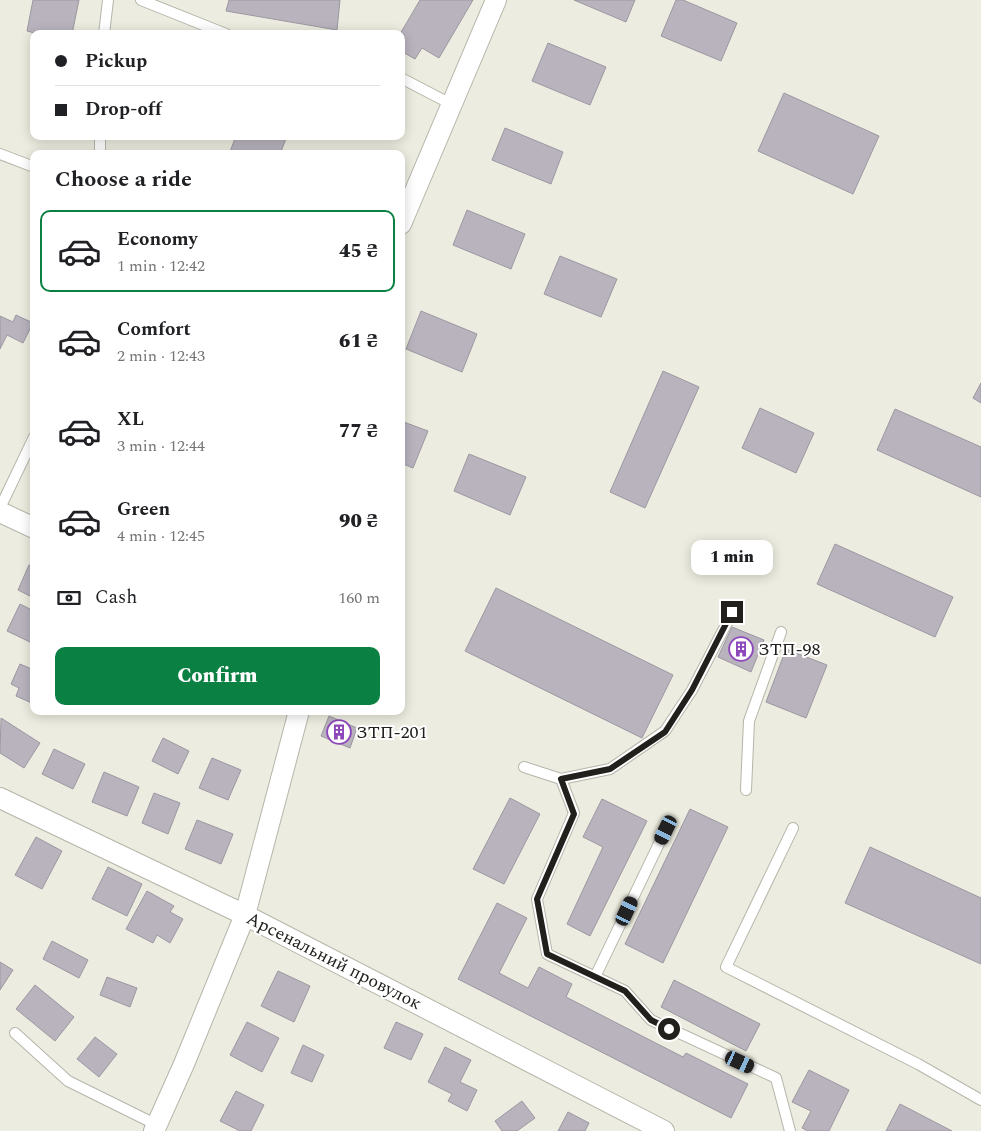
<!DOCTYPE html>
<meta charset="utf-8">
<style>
body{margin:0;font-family:Spectral,serif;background:#f2f2f2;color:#202124;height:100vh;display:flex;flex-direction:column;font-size:19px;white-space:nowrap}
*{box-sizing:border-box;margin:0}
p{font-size:16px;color:#757577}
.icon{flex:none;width:28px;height:28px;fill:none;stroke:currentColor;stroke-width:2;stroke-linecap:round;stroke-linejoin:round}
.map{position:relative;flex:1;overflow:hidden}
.side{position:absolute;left:30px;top:150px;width:375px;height:565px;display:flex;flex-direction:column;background:#fff;border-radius:10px;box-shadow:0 2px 12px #0003}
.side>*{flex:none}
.guide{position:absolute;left:30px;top:30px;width:375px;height:110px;border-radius:10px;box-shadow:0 2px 12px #0003;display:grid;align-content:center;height:110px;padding:0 25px;background:#fff}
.end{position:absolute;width:22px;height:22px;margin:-11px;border:6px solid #21201c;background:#fff;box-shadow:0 0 0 2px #fff}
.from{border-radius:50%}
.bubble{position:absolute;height:35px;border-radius:10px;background:#fff;box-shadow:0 2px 12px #0003;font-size:16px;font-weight:800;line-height:35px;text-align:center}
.car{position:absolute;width:15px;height:30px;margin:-15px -8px;border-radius:6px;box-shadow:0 0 4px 1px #0007;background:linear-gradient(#222 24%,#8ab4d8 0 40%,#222 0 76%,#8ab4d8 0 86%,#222 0)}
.guide b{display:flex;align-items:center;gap:18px;height:48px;font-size:19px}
.guide b+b{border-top:1px solid #e0e0e0}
.guide i{width:12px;height:12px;background:#202124}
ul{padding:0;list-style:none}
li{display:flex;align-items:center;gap:15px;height:82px;margin:0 10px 8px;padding:0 15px;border:2px solid transparent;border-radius:10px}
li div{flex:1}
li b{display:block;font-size:19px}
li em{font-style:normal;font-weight:800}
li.current{border-color:#0b8043}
li>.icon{width:45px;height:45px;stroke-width:1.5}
h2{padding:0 25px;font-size:22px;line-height:60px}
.pay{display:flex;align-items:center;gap:12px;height:55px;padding:0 25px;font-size:19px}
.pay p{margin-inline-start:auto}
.action{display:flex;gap:10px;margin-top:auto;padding:10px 25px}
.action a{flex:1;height:58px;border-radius:10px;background:#0b8043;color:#fff;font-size:20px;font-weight:800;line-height:58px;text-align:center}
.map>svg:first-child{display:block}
</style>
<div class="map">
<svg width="981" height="1131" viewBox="0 0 981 1131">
<rect width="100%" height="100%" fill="#edece0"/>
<path fill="#b8b3bd" stroke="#9c97a1" d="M33 0H79L72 34H38L27 31Z
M229 0H340L337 30 226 11Z
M420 0H473L439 58 422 48 415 59 401 51V34H400Z
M574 0H635L626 22Z
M676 0H683L737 23 721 61 661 36Z
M548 43 606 67 590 105 532 81Z
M784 93 879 136 853 194 758 151Z
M505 128 563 152 551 184 492 160Z
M236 136H287L280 154H229Z
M467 210 525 234 511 269 453 245Z
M560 256 617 279 601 317 544 294Z
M421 311 477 334 462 372 406 349Z
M16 315 33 323 23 343 7 335 0 349V316L13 322Z
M663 371 699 387 645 508 610 492Z
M981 383V403L973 398Z
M760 408 814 433 796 473 742 448Z
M895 409 981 447V497L877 450Z
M401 421 428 431 413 468 401 463Z
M469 454 526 477 510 515 454 491Z
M835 544 953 597 935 637 817 584Z
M29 565 34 567V598L18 590Z
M496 588 673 675 642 738 465 651Z
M20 604 34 611V633L30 642 7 631Z
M732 627 764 640 751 672 718 657Z
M786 649 827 665 806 718 766 702Z
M20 664 34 670V704L16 696 19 688 11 684Z
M329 716 357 728 350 748 321 736Z
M1 718 40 743 24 768 0 753Z
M163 738 189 751 178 774 152 761Z
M54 749 85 764 73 789 42 774Z
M212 758 241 770 228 800 199 788Z
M104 772 139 787 127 816 92 802Z
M154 793 180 803 168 834 142 823Z
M510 798 540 814 504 884 473 869Z
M602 799 647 821 590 936 567 924 603 847 583 837Z
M690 809 728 827 663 963 625 944Z
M197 820 233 834 221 864 185 849Z
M36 837 62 851 42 889 15 875Z
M870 847 981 898V964L845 903Z
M108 867 142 884 127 916 92 899Z
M147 891 174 906 170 912 183 919 170 943 157 935 153 943 126 929Z
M497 903 527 918 499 973 528 988 539 967 572 984 566 997 683 1057 686 1053 748 1084 731 1118 458 979Z
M52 941 88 960 79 978 43 959Z
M0 962 13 970 0 990Z
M278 971 310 986 294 1022 261 1006Z
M107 977 137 988 130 1007 100 995Z
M674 980 760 1024 746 1051 661 1007Z
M35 985 74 1017 55 1041 16 1009Z
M247 1022 279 1038 262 1072 230 1055Z
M396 1022 423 1034 411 1060 384 1048Z
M95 1037 117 1054 99 1077 77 1059Z
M303 1045 324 1055 312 1082 291 1073Z
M445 1047 471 1060 460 1082 477 1090 467 1111 448 1101 452 1094 428 1082Z
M809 1070 849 1090 829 1131H808L802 1128 811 1111 792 1102Z
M236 1091 264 1105 251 1131H240L220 1121Z
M522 1101 535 1118 517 1131H502L495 1121Z
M900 1104 952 1131H886Z
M568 1112 589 1123 585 1131H558Z"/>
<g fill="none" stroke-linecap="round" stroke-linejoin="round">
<g stroke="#b6b5aa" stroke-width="12">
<path id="lane" d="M141 0 226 34
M104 34 108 0
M401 78 451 104
M100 136V154
M0 154 34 167
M0 508 34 437
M524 767 561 779 610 769 665 731 692 690 732 613
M561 779 574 813 537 899 547 954 625 991 651 1020 776 1078 790 1131
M746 790 749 721 781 632
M793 828 726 967 918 1064 981 1100
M595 977 666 829
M15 1033 68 1081 157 1125"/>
</g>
<g stroke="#b6b5aa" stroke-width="22">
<path id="street" d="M401 224 496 0
M0 512 34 528
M0 798 245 915 664 1131
M154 1131 184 1064 245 915 299 711"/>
</g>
<use href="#lane" stroke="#fff" stroke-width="10"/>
<use href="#street" stroke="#fff" stroke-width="20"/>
</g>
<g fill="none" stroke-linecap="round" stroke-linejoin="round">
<path stroke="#21201c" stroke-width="6" d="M669 1029 651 1020 625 991 547 954 537 899 574 814 561 779 610 769 665 732 692 690 732 612"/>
</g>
<defs>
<g id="building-ring" transform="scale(1.25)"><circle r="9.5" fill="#fff" stroke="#8d48bb" stroke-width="1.5"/><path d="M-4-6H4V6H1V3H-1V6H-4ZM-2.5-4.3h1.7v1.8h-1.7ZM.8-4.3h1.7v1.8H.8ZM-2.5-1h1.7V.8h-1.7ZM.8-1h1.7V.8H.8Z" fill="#8d48bb"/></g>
</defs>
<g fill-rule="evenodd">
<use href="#building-ring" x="741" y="649"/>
<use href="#building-ring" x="339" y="732"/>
</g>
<g text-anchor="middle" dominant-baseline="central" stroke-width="4" stroke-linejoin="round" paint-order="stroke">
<g font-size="18" fill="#21201c" stroke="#fff" text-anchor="start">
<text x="758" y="649">ЗТП-98</text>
<text x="356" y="732">ЗТП-201</text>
</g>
<g font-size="18" fill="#21201c" stroke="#fff">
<text transform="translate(334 961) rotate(27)">Арсенальний провулок</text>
</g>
</g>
</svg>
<i class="end from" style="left:669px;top:1029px"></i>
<i class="end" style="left:732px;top:612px"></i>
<div class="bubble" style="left:691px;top:540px;width:82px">1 min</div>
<i class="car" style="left:666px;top:830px;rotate:206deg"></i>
<i class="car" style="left:627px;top:911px;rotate:25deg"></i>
<i class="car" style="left:740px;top:1062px;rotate:115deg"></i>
<div class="guide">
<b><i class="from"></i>Pickup</b>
<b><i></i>Drop-off</b>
</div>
<section class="side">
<h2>Choose a ride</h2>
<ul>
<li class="current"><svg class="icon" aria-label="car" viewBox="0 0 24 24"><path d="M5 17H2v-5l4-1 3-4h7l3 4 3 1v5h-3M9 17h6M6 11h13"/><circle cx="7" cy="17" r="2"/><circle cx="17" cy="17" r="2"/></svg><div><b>Economy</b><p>1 min · 12:42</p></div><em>45 ₴</em></li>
<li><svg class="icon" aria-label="car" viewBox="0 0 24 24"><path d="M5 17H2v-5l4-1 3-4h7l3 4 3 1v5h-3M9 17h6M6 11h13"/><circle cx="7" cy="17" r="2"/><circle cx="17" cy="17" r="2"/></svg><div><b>Comfort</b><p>2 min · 12:43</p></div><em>61 ₴</em></li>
<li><svg class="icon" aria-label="car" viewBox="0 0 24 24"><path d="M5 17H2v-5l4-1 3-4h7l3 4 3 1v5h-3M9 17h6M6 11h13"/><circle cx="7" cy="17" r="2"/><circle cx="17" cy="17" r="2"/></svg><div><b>XL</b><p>3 min · 12:44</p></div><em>77 ₴</em></li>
<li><svg class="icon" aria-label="car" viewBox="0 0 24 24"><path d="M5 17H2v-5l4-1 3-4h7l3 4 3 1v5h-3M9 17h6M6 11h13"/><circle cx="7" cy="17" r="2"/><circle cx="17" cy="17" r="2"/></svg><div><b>Green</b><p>4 min · 12:45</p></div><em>90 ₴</em></li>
</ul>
<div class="pay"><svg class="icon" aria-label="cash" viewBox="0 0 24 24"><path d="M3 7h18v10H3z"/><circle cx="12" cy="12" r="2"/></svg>Cash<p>160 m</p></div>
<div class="action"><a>Confirm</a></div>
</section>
</div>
